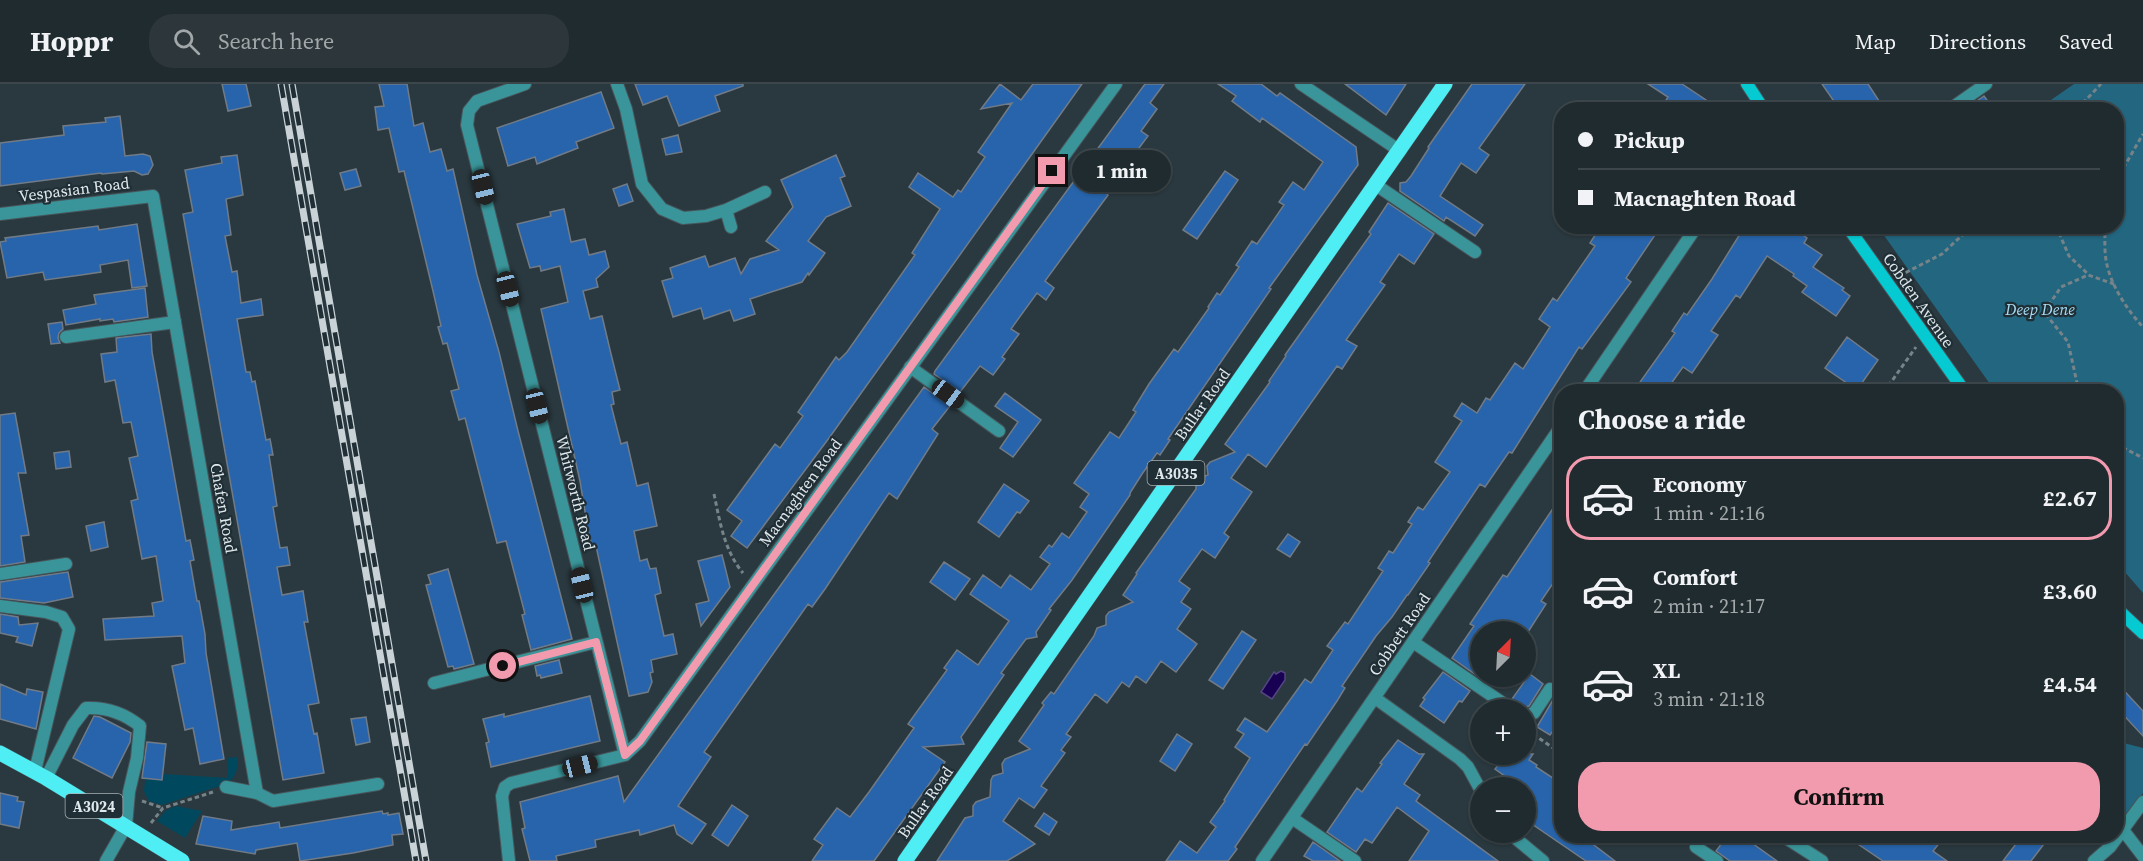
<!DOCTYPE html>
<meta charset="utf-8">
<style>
body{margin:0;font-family:"Source Serif 4",serif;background:#2d373b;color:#f1f3f6;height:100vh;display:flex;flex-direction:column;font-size:22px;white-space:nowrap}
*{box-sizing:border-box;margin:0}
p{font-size:20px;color:#a2a7aa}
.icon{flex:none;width:33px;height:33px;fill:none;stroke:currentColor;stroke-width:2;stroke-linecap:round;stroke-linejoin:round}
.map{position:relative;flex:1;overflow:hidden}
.drawer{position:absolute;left:1554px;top:300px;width:570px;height:459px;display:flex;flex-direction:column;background:#202b2f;border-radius:24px;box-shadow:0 2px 4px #0004,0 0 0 2px #3d474b}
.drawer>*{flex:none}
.hud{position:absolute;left:1554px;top:18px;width:570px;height:132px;border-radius:24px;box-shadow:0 2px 4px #0004,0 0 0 2px #3d474b;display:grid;align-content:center;height:132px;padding:0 24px;background:#202b2f}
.needle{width:39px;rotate:24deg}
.controls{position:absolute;left:1470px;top:537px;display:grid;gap:12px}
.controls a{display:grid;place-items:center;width:66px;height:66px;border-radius:50%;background:#202b2f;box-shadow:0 2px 4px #0004,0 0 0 2px #3d474b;font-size:30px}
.end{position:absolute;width:27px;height:27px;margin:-14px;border:8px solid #f29aae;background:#111;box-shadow:0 0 0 3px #111}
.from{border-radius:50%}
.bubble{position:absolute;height:42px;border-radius:21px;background:#202b2f;box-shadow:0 2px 4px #0004,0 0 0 2px #3d474b;font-size:20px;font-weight:700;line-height:42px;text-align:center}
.car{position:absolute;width:18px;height:36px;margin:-18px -9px;border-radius:8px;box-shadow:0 0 4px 2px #0007;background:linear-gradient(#222 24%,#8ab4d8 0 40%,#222 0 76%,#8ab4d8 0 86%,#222 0)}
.hud b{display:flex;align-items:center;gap:21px;height:57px;font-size:22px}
.hud b+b{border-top:2px solid #3d474b}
.hud i{width:15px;height:15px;background:#f1f3f6}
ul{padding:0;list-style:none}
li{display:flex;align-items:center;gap:18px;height:84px;margin:0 12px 9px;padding:0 12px;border:3px solid transparent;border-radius:24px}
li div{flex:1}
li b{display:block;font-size:22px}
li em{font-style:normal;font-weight:700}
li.on{border-color:#f29aae}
li>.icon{width:54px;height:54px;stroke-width:1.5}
h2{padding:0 24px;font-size:27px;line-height:72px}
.cta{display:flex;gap:12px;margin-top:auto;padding:12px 24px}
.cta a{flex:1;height:69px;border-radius:24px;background:#f29aae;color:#111;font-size:24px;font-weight:700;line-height:69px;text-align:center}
header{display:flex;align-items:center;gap:36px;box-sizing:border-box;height:84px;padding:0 30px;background:#202b2f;border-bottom:2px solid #3d474b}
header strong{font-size:28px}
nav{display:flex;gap:33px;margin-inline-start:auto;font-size:21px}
.search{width:420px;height:54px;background:#2d373b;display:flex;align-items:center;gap:15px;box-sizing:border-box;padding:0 21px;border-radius:24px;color:#a2a7aa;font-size:22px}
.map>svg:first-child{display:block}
</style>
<header>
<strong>Hoppr</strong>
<div class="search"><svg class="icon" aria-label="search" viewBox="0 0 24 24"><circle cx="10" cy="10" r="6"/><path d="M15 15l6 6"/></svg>Search here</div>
<nav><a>Map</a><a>Directions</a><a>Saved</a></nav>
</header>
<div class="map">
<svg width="2143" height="777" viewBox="0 0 2143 777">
<rect width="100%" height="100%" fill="#2a393f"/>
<path fill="#00485e" d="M237 673C238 686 237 692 226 700L162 721 149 717 144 708 145 695 162 696 163 690 228 694V674Z
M176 722 202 727 185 754 157 737 165 727Z"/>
<path fill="#226680" d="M2074 0H2143V509L2117 479 2116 308 1995 307 1878 143 2116 142V26L2038 25Z
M2116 657 2143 664V709L2116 745Z"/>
<path fill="#180052" stroke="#544680" stroke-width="1.5" d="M1281 587 1285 589V596L1272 615 1261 608 1274 588 1276 590Z"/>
<path fill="#2764ab" stroke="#717b87" stroke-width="1.5" d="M222 0H246L251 22 228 27Z
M379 0H407L414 42 423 39 430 68 441 65 447 87 453 85 477 191 499 268 518 347 572 555 531 566 522 531 525 530 506 457 497 459 465 334 459 336 451 307 459 305 447 259 443 260 438 243 441 242 433 207 404 87 399 88 389 44 378 46 375 23 384 22Z
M635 0H743V2L715 12 720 27 679 42 667 12 643 21Z
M1000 0 1021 16 1033 0H1082L829 354 747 464 731 452 742 437 727 426 775 360 780 364 803 332 798 328 836 273 839 276 847 268 915 171 912 169 940 125 909 103 918 89 953 113 958 106 961 108 985 73 978 68 1012 19 981 25Z
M1145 0H1164L1150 19 1157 25 1141 47 1148 52 1136 68 1135 67 1106 109 1108 111 1045 197 1054 204 1046 216 1037 209 1011 245 1019 250 1002 273 1005 275 993 291 980 282 960 308 934 290 935 287Z
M1218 0H1261L1277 12 1280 9 1356 63 1358 81 1269 204 1271 205 1168 355 1170 356 1160 371 1157 369 1142 390 1130 409V411L1072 496 1049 525 1051 526 1036 548 1037 553 1026 555 1001 589 1004 591 961 653 964 660 923 663 945 678 874 777H812L823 761 814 755 837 724 850 733 869 708 914 644 908 640 947 586 944 584 957 566 978 581 1009 537 970 510 983 491 1001 504 1010 491 1031 506 1050 480 1040 473 1049 461 1052 463 1062 449 1069 454 1087 428 1080 423 1089 410 1074 399 1110 348 1119 354 1136 328 1133 326 1149 300 1174 265 1178 268 1209 224 1208 223 1217 209 1220 211 1239 183 1236 181 1252 157 1257 160 1284 121 1279 118 1293 98 1304 106 1323 78 1262 34 1260 38 1232 17 1236 12Z
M1345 0H1406L1386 31Z
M1472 0H1525L1479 64 1489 71 1476 89 1461 79 1440 112 1483 141 1475 152 1446 133 1444 137 1400 107V99L1406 98 1411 92 1429 64 1428 63Z
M1648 0H1682L1721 26H1660L1668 13Z
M1822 0H1868L1885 26H1840Z
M601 8 614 44 576 58 578 64 537 80 535 73 508 82 497 44Z
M1984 12 1994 26H1964Z
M120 32 125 72 143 70 150 72 153 81 148 90 142 91 134 87 102 90 101 89 0 102V59L64 51 63 42 106 38 105 34Z
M678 51 682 68 666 71 662 55Z
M237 71 243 111 226 115 231 151 225 152 232 188 237 187 241 219 261 215 263 231 237 235 246 288H250L252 298 255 297 266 356 270 355 273 371H269L277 422 273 423 280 464 287 463 290 481 277 483 282 511 303 507 308 538H304L319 619 308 621 314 650 317 649 324 689 283 696 183 130 193 128 185 86 222 79 221 73Z
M836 71 845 92 840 94 851 122 826 133 808 157 825 169 809 191 808 189 802 198 750 215 755 230 734 237 730 226 704 235 701 224 673 233 662 197 673 194 670 184 705 172 709 183 735 174 741 190 750 175 779 166 766 157 793 123 781 96Z
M356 85 361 102 345 106 340 89Z
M1225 87 1238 96 1197 155 1183 146Z
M627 100 633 117 619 122 613 105Z
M1388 119 1434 150 1414 180 1399 170 1380 198 1385 201 1346 256 1357 262 1342 285 1337 282 1266 383 1248 370 1231 394 1252 408 1224 449 1229 453 1215 474 1202 465 1179 497 1190 505 1181 518 1191 525 1177 545 1197 560 1176 588 1161 577 1146 599 1136 592 1129 603 1122 598 1107 619 1095 610 1066 650 1071 653 1061 666 1065 669 1041 702 1047 706 1034 724 1019 714 1003 737 1035 760 1007 777H937L965 734 973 732V722L976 718 990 713 991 696 993 692 1003 689 1002 680 1005 675 1030 665 1019 657 1044 621 1042 619 1051 608 1054 610 1094 552 1097 544 1106 541V532L1109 528 1133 518 1123 511 1137 490 1136 489 1196 405V399L1199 394 1208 391 1207 382 1210 378 1235 368 1225 360 1270 298 1269 297 1286 272 1285 271 1371 150 1369 148Z
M564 125 571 158 585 155 589 171 605 167 609 183 596 195 598 203 583 207 590 235 602 232 611 270 620 306 612 308 614 320 611 321 621 360 627 358 637 402 648 399 657 442 634 447 640 477 647 475 650 485 656 484 661 509 655 511 664 552 673 550 677 570 651 576 653 588 650 589 652 598 648 608 629 612 596 462 592 463 588 446 580 397 541 225 568 218 560 182 541 187 540 182 530 184 517 140 551 132 550 128Z
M137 140 147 202 132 204 128 176 100 181 101 188 81 191 45 196 43 188 7 194 0 158 6 157 5 154 98 142 99 146Z
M1601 142H1661L1626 194 1631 198 1582 265 1579 263 1512 369 1509 368 1485 403 1480 400 1428 478 1430 479 1408 511H1407L1392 533 1376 552 1342 602 1345 604 1337 617 1307 661 1305 660 1235 763 1237 765 1228 777H1166L1180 757 1197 769 1216 743 1210 738 1225 717 1224 716 1250 674 1235 663 1244 650 1237 646 1245 634 1267 648 1305 595 1311 599 1333 566 1327 562 1345 538 1348 540 1383 487 1378 484 1389 467 1393 469 1412 440 1408 438 1418 423 1423 426 1450 388 1435 378 1462 337 1454 332 1462 319 1477 329 1486 314 1490 316 1515 279 1523 285 1550 243 1539 235 1553 214 1557 217 1595 162 1590 159Z
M1745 142H1790L1807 154 1804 159 1822 171 1813 183 1844 204 1842 206 1850 212 1836 232 1802 208 1807 202 1793 192 1794 190 1767 172 1740 214 1736 211 1711 247 1718 251 1692 289 1683 283 1665 308H1633L1675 249 1672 247 1684 229 1687 231 1712 195Z
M145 204 148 233 114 238 113 235 100 237V235L66 241 63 226 96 220 94 211Z
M62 238 63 245 59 249 58 254 60 259 51 260 48 240Z
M151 250 152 268 186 457 190 456 194 476 190 477 197 517H199L205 550 206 569 224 675 200 680 193 644 185 646 172 582 185 579 182 552 105 556 103 535 154 532 152 519 163 517 156 472 142 475 136 443 131 417 138 415 129 374 138 372 131 338 123 339 115 296 105 298 101 270 117 268 116 254Z
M1847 253 1878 276 1857 306 1825 284Z
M924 303 950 322 932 345 938 350 897 415 889 409 825 505 812 523 808 520 704 668 711 673 678 722 706 740 692 760 677 750 674 741 640 751 639 746 595 756 596 763 556 772 557 777H530L522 745 525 744 520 718 618 692 624 718Z
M1005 309 1041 336 1013 373 1000 364 1018 338 995 322Z
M15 329 26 389H18L29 451 21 452 25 478 0 482V331Z
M69 367 71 383 56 385 54 369Z
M1004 400 1029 417 1020 429 1017 428 999 453 978 438Z
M1562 411V486L1541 517 1546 520 1528 548 1480 547 1479 593 1452 574 1474 542 1470 540 1503 491 1507 493Z
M104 438 108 463 91 467 86 442Z
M1288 450 1300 458 1290 473 1277 465Z
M722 471 730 503 701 542 696 520 709 517 698 477Z
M944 478 970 495 955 516 930 498Z
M448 485 474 580 454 585 453 582 448 583 426 501 431 500 428 491Z
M68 488 73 513 44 519 0 514V498Z
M0 530 18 533 19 541 38 539 32 562 16 558 18 553 0 549Z
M1242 547 1256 556 1223 605 1209 596Z
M559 576 562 589 541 594 540 591 537 592 535 582Z
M1443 588 1470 607 1462 618 1459 617 1444 639 1420 622 1425 615 1423 614Z
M1530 590 1543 600 1529 622 1524 623 1512 615Z
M2116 598 2143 627V652L2116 623Z
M0 600 26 611 27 605 43 608 36 645 0 635Z
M1557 609 1562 612V634L1550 651 1537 643Z
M590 612 600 657 491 683 486 659 489 658 483 635 504 630V633Z
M94 632 100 633 131 649 130 658 112 694 73 674Z
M366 633 370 658 356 661 351 635Z
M1177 650 1192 660 1175 687 1160 677Z
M1398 656 1419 670H1424L1404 700 1420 711 1416 717 1498 777H1409L1429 747 1397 723 1372 759 1365 755 1356 768 1327 748 1357 704 1362 708 1382 680 1380 679Z
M147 658 166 660 162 696 142 694Z
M1485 670H1533L1529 676 1537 681 1536 683 1562 700V752H1582L1615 777H1586L1532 740 1534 737 1526 731V704H1522L1495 685 1499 680Z
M0 709 18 713 17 717 24 718 19 744 0 740Z
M732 721 748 732 728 762 712 751Z
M382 727 383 730 388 729V731L399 729 403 750 392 751 393 761 353 769 300 777 297 759 256 766 255 770 196 760 203 732 232 737 231 746 279 738 280 744Z
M1044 729 1057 738 1049 751 1035 742Z
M1727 752H1742L1777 777H1730L1716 767Z
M1846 752H1945L1933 767 1947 777H1883Z
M2022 752H2050L2031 777H2003Z
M1313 758 1340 777H1313L1304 772Z"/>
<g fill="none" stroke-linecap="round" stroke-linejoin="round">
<g stroke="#47555b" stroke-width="14">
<path id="lane" d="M1949 26 1986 0
M1376 101 1475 168
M66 253 175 238
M910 283 999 347
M0 490 66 480
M0 522 46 528 62 533 69 545 35 687
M1413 558 1513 626
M434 599 596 558
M1526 631 1534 629 1550 605
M46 694 73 641 86 624C107 623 124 629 140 642L137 674 129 708 126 742 106 777
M257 709 273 717 378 700
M1292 734 1355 777
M2123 746 2143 772"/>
</g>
<g stroke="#47555b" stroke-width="14">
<path id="street" d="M525 0 477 17 469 27 467 41 625 671
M617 0 626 25 642 100 662 125 683 134 706 132 726 126 765 108
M1301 0 1400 67
M726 126 731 143
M0 130 153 112 257 709 226 703
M1584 308 1697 142
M1375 614 1460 675 1468 683 1480 705
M1508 748 1543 777
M1783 752 1822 777
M1696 763 1717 777
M509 777 502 712 505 703 511 699 625 671 640 657 1116 0
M1262 777 1562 341
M2094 777 2110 763 2143 718"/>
</g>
<g stroke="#47555b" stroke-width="14">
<path id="secondary" d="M1747 0 1764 26
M1847 142 1965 308
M2116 524 2143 549"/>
</g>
<g stroke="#47555b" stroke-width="16">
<path id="primary" d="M0 669 46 694 182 777
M905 777 1445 0"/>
</g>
<path stroke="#768388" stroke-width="3" stroke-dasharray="4.5 3" stroke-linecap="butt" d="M2080 26 2082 20 2101 0
M2116 97 2143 50
M2056 142 2069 172 2088 190
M2105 142C2105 155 2104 169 2107 181 2112 203 2128 227 2143 243
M1899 192 1942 170 1972 142
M1884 308 1916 263
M2079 308 2068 258 2044 228 2061 203 2088 191 2114 200
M2116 360 2143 374
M714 410C720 438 724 466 743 489
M1527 646 1562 670
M142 717 163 724
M151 739 163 724 213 708"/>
<use href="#lane" stroke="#399599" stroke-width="12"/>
<use href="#street" stroke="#399599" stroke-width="12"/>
<use href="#secondary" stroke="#06cad1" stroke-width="12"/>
<use href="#primary" stroke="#4feef4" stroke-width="15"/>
<g stroke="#c9d3d7" stroke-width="7">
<path id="rail" d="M281 0 416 777
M292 0 426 777"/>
</g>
<use href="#rail" stroke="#202e35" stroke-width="4.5" stroke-dasharray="14" stroke-linecap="butt"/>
</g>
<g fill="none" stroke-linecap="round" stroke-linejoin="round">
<path stroke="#f29aae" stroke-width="8" d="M503 582 596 558 625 671 640 657 1052 87"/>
</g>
<g text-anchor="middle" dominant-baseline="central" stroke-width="4.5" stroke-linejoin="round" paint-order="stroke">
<g fill="#202e35" stroke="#a6b0b5" stroke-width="1.5">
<rect x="1147.5" y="377" width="57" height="24" rx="4.5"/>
<rect x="65.5" y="710" width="57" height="24" rx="4.5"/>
</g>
<g font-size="15" font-weight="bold" fill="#dfe8ec">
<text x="1176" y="389">A3035</text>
<text x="94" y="722">A3024</text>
</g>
<g font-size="16" fill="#dfe8ec" stroke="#202e35">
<text transform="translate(74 105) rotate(-7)">Vespasian Road</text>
<text transform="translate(1919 216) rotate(55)">Cobden Avenue</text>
<text transform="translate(1202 320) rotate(-55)">Bullar Road</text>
<text transform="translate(800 408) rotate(-54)">Macnaghten Road</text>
<text transform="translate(576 409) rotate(76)">Whitworth Road</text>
<text transform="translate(224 424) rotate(80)">Chafen Road</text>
<text transform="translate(1399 550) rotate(-56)">Cobbett Road</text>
<text transform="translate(925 718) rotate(-55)">Bullar Road</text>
</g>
<g font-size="16" font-style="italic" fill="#a6dcf3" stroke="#202e35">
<text x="2040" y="225">Deep Dene</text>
</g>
</g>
</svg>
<div class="controls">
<a><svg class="needle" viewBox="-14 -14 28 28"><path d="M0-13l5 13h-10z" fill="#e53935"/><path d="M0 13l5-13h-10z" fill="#a2a7aa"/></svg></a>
<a>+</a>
<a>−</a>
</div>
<i class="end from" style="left:503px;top:582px"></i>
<i class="end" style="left:1052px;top:87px"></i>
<div class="bubble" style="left:1072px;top:66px;width:99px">1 min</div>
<i class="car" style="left:483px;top:103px;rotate:166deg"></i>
<i class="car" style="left:508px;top:205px;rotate:166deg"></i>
<i class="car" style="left:948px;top:310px;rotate:126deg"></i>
<i class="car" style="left:537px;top:322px;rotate:166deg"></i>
<i class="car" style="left:582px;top:501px;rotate:346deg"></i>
<i class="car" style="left:580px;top:682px;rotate:76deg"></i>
<div class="hud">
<b><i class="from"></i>Pickup</b>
<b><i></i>Macnaghten Road</b>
</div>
<section class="drawer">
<h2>Choose a ride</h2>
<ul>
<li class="on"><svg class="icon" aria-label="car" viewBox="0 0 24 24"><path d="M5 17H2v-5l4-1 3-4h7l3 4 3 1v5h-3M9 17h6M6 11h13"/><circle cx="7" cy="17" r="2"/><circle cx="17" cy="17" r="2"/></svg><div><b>Economy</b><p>1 min · 21:16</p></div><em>£2.67</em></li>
<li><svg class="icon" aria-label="car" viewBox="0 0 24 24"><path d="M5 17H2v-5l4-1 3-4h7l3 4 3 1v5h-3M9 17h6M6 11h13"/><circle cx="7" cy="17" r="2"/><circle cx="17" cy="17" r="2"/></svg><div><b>Comfort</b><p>2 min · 21:17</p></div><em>£3.60</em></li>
<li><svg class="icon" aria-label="car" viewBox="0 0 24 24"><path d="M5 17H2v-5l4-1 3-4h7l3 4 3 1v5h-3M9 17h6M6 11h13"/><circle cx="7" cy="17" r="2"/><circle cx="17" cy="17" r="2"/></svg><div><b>XL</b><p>3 min · 21:18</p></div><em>£4.54</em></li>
</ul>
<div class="cta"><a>Confirm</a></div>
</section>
</div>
